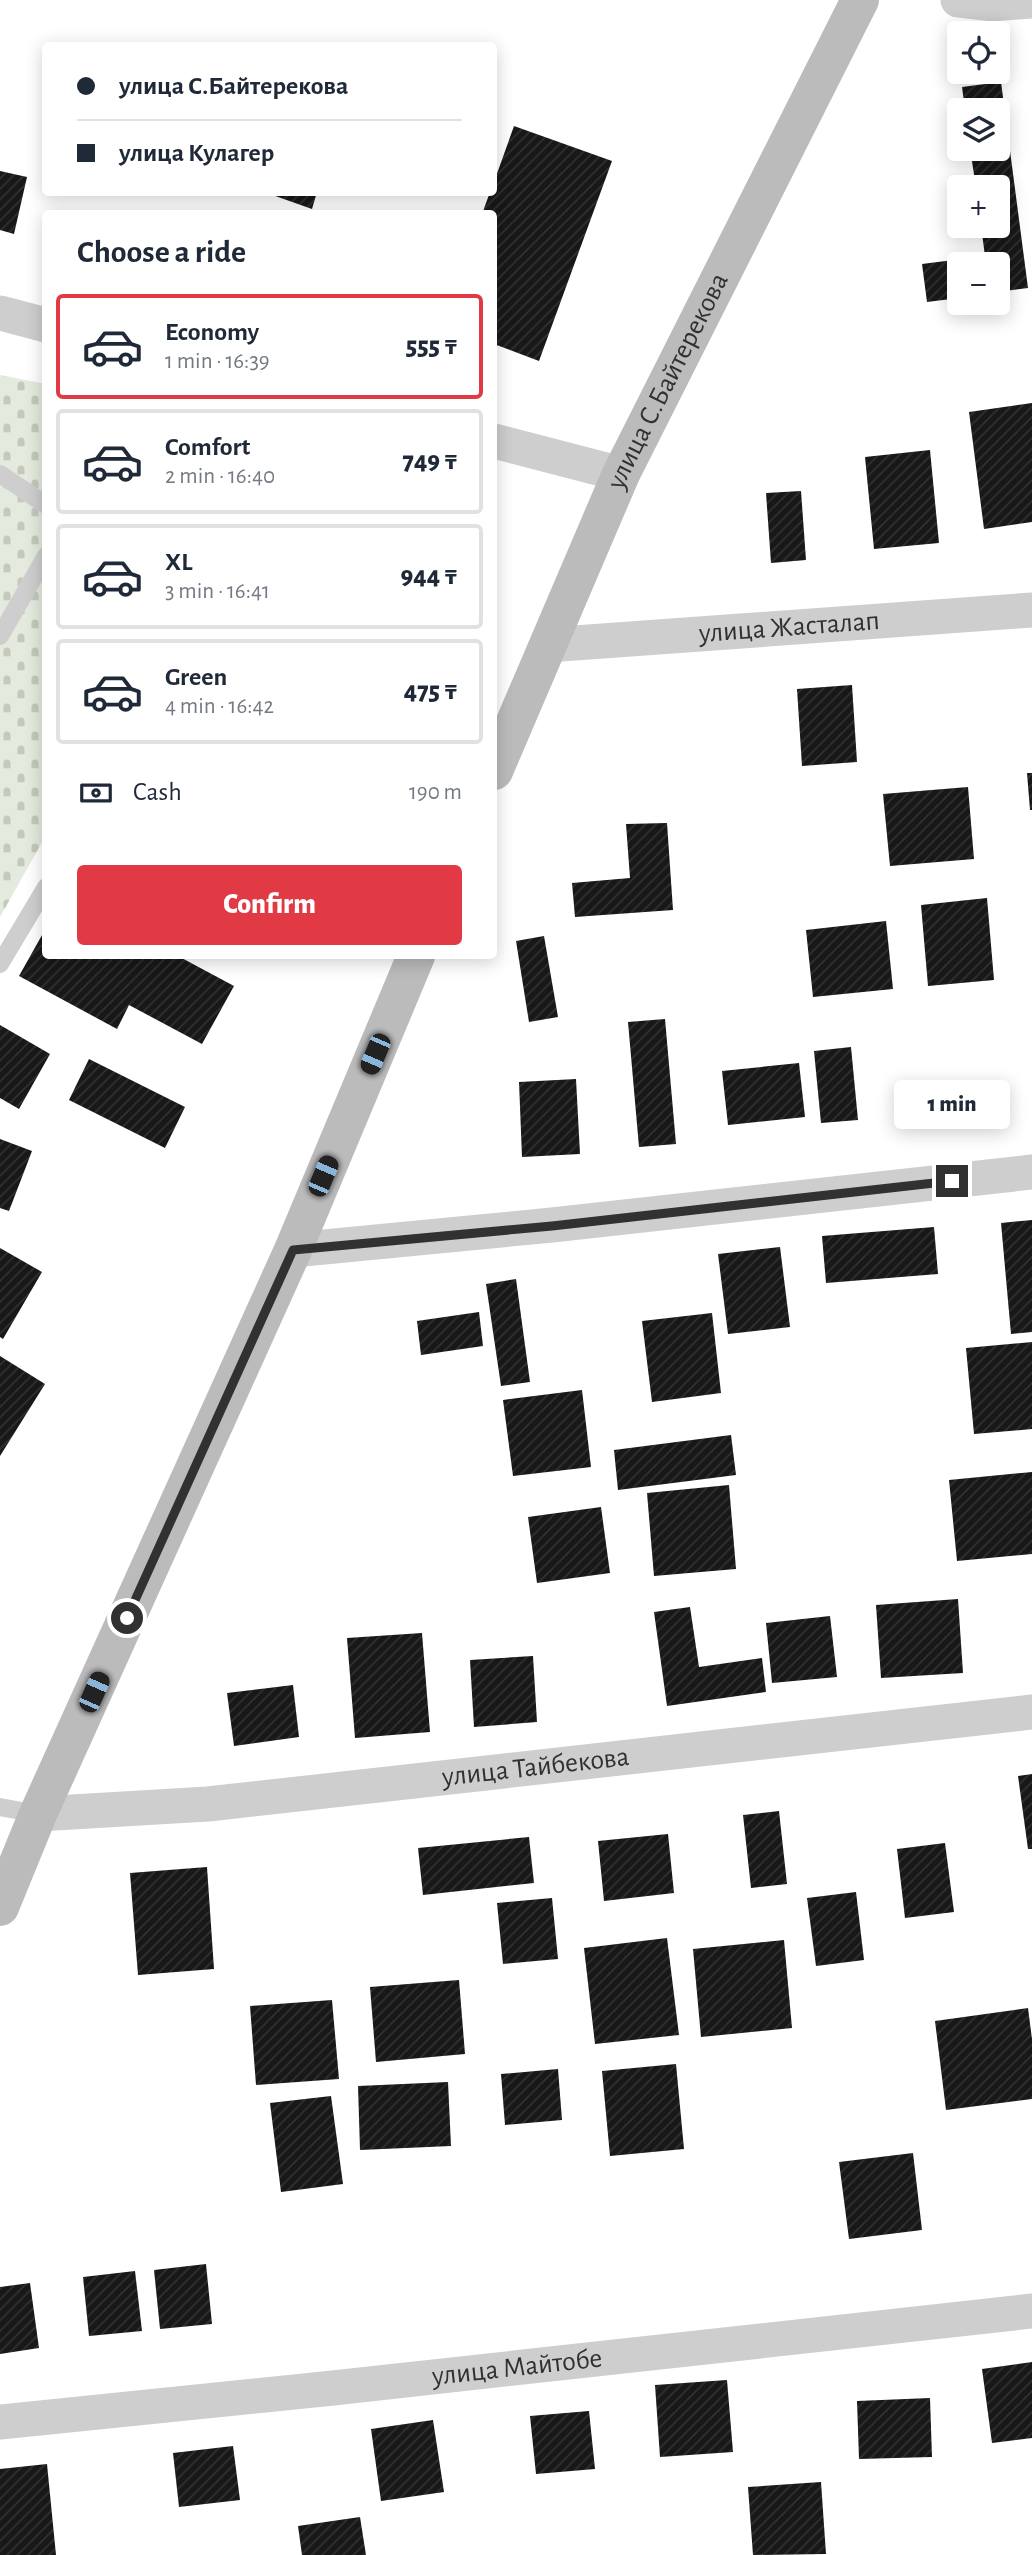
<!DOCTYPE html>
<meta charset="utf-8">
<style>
body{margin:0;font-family:"Alegreya Sans",sans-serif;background:#f6f6f7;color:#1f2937;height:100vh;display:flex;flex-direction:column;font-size:26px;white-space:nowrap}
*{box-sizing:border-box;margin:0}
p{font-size:23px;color:#747a83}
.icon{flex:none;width:38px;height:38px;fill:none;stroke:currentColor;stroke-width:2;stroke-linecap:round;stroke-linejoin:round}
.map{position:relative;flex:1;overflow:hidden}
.drawer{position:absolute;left:42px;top:210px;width:455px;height:749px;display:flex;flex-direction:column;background:#fff;border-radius:7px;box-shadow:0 4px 18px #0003}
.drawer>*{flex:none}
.top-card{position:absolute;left:42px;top:42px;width:455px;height:154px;border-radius:7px;box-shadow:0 4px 18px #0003;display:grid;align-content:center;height:154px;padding:0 35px;background:#fff}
.tools{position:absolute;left:947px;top:21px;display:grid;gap:14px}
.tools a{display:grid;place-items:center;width:63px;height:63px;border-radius:7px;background:#fff;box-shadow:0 4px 18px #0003;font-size:35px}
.end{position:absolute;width:32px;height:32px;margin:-16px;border:9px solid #313131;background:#fff;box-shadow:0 0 0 4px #fff}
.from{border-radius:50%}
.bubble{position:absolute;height:49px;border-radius:7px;background:#fff;box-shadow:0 4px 18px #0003;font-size:23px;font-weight:800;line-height:49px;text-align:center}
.car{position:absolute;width:21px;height:42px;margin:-21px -10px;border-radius:9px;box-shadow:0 0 5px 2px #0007;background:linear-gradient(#222 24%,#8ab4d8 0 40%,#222 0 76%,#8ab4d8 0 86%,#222 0)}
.top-card b{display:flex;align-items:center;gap:24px;height:66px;font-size:26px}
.top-card b+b{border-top:2px solid #e0e1e3}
.top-card i{width:18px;height:18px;background:#1f2937}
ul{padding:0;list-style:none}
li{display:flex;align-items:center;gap:21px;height:105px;margin:0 14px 10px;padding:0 21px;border:4px solid #e0e1e3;border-radius:7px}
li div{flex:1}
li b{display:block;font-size:26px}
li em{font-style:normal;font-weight:800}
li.active{border-color:#e23a45}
li>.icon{width:63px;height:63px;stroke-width:1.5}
h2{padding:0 35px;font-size:32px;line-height:84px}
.pay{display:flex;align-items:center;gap:18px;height:77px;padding:0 35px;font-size:26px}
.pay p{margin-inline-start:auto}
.action{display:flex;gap:14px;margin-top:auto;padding:14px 35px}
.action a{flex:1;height:80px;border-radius:7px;background:#e23a45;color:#fff;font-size:28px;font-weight:800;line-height:80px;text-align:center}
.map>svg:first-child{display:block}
</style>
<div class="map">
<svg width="1032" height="2555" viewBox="0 0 1032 2555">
<defs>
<pattern id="cemetery-stones" width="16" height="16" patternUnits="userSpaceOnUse" patternTransform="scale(1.75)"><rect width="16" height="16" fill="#e4eadd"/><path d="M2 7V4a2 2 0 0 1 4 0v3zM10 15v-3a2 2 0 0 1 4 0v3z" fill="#c4c9be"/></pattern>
<pattern id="building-hatch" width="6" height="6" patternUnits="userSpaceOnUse" patternTransform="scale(1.75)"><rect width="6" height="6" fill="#181818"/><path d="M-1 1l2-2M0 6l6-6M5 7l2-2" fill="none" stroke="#313131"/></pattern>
</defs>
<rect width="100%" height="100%" fill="#fff"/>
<path fill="url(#cemetery-stones)" d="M0 375 46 384 45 837 0 917Z"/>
<path fill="url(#building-hatch)" d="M1001 82 1028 288 998 292V264H959V298L927 302 922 264 985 256 981 226H998V187H976L970 149H998V110H965L962 87Z
M514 126 612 161 539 361 494 344V214H482L490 192H494V182Z
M0 171 27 177 14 234 0 230Z
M264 192H317L312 209Z
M1032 403V522L984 529 969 412Z
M930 450 939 543 874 549 865 457Z
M801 491 806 560 771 563 766 493Z
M852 685 857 762 802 766 797 689Z
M1027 773H1032V810H1030Z
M968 787 974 859 890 866 883 794Z
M667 823 673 910 575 917 572 883 630 878 626 824Z
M987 898 994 980 928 986 921 905Z
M886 921 893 989 813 997 806 930Z
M46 928V956H178L234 986 202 1044 129 1005 117 1029 19 976Z
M544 936 558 1017 529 1022 516 941Z
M665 1019 676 1144 639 1147 628 1022Z
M0 1025 50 1054 19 1109 0 1098Z
M851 1047 858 1120 821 1123 814 1051Z
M89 1059 185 1107 165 1148 69 1100Z
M799 1063 805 1117 728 1125 722 1071Z
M576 1079 580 1154 522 1157 519 1082Z
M0 1139 32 1151 9 1211 0 1208Z
M1032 1220V1332L1011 1334 1001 1223Z
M934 1227 938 1274 826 1283 822 1236Z
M780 1247 790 1327 728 1334 718 1254Z
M0 1248 42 1272 3 1339 0 1337Z
M516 1279 530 1382 501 1386 486 1284Z
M479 1312 483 1346 421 1355 417 1321Z
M712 1313 721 1393 652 1402 642 1321Z
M1032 1342V1429L974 1434 966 1348Z
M0 1356 45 1384 0 1456Z
M582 1390 591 1467 513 1476 503 1400Z
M731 1435 736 1475 618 1490 614 1450Z
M1032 1472V1554L957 1561 949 1480Z
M729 1485 736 1569 654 1576 647 1493Z
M601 1507 610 1573 537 1583 528 1517Z
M958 1599 963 1673 881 1678 876 1605Z
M690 1607 699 1667 762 1658 766 1692 667 1706 654 1612Z
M830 1616 837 1677 772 1683 766 1623Z
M422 1633 430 1732 355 1738 347 1638Z
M533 1656 537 1722 474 1727 470 1660Z
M293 1685 299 1737 234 1746 227 1693Z
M1032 1774V1849H1028L1018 1776Z
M779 1811 787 1884 751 1888 743 1815Z
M668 1834 674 1893 604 1901 598 1841Z
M529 1837 534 1883 423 1895 418 1848Z
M945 1843 954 1912 905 1918 897 1849Z
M207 1867 214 1969 138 1975 130 1873Z
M856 1892 864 1960 816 1966 807 1898Z
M552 1898 558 1959 503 1964 497 1903Z
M667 1938 679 2035 595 2044 584 1948Z
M784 1940 792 2028 701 2037 693 1949Z
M459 1980 465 2054 376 2062 370 1987Z
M332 2000 339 2079 256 2085 250 2006Z
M1028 2008 1032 2039V2099L946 2110 935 2021Z
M676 2064 684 2149 610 2156 602 2071Z
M558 2069 562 2120 505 2125 501 2074Z
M448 2082 451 2146 360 2150 358 2086Z
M331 2096 343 2184 281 2192 270 2103Z
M913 2153 922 2230 849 2239 839 2162Z
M206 2264 212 2324 160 2329 154 2270Z
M135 2271 142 2331 89 2336 83 2277Z
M30 2283 39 2348 0 2354V2287Z
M1032 2362V2438L992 2443 982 2369Z
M727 2380 733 2452 660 2457 655 2385Z
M930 2398 932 2457 859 2459 857 2401Z
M589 2411 595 2469 536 2474 530 2416Z
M433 2420 444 2492 381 2501 371 2429Z
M233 2446 240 2500 179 2507 173 2453Z
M47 2464 56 2555H0V2469Z
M821 2482 826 2554 753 2555 748 2487Z
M360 2517 366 2555H302L298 2526Z"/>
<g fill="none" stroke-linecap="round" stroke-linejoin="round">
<path stroke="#cecece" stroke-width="18" d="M0 474 46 505
M0 636 46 556
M0 964 46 887
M0 1807 38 1814"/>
<g stroke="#cecece" stroke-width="35">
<path d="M958 0 991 4 1032 1"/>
<path d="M0 313 46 325"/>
<path d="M494 441 621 474"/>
<path id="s1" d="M547 645 1032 610"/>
<path d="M293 1250 552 1225 1032 1172"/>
<path id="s2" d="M38 1814 208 1804 1032 1712"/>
<path id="s3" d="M0 2422 333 2388 1032 2311"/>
</g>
<g stroke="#bbb" stroke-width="38">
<path id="s4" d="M494 771 621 474 860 0"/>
<path d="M0 1907 38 1814 293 1250 416 956"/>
</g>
</g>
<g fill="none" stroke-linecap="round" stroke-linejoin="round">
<path stroke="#313131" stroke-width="9" d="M127 1618 293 1250 552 1226 952 1181"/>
</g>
<g text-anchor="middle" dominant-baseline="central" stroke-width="7" stroke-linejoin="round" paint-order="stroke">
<g font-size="28" fill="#313131" stroke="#fff">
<text stroke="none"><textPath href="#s4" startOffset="427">улица С.Байтерекова</textPath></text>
<text stroke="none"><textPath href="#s1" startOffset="243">улица Жасталап</textPath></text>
<text stroke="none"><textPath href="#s2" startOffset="500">улица Тайбекова</textPath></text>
<text stroke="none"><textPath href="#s3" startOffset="520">улица Майтобе</textPath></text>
</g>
</g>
</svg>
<div class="tools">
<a><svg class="icon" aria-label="locate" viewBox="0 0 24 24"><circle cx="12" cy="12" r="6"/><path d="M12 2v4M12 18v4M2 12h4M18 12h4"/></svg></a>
<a><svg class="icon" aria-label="layers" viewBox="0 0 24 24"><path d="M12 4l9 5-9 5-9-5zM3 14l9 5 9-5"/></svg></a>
<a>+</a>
<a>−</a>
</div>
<i class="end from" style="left:127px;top:1618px"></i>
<i class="end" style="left:952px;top:1181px"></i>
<div class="bubble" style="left:894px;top:1080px;width:116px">1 min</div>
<i class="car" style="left:375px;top:1054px;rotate:203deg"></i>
<i class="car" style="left:323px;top:1176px;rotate:23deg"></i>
<i class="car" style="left:94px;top:1692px;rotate:24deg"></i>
<div class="top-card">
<b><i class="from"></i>улица С.Байтерекова</b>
<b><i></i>улица Кулагер</b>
</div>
<section class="drawer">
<h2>Choose a ride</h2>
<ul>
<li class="active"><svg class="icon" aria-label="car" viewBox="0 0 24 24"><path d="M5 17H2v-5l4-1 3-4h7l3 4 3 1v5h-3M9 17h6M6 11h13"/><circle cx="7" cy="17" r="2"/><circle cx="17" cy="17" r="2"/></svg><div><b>Economy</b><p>1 min · 16:39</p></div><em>555 ₸</em></li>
<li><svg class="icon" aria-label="car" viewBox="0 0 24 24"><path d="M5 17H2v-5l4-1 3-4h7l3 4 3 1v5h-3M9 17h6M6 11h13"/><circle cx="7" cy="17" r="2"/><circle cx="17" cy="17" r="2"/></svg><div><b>Comfort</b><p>2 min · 16:40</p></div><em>749 ₸</em></li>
<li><svg class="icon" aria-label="car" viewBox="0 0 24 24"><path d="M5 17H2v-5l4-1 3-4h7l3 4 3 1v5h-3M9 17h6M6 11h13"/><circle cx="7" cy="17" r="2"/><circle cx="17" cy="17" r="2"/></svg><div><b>XL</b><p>3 min · 16:41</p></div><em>944 ₸</em></li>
<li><svg class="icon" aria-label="car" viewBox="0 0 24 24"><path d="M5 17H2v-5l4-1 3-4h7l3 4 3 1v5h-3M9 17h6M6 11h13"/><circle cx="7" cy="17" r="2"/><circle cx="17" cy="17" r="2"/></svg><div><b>Green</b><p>4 min · 16:42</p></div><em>475 ₸</em></li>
</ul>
<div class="pay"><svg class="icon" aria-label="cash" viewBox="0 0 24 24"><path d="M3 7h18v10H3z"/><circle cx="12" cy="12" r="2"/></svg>Cash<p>190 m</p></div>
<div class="action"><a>Confirm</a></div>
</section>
</div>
